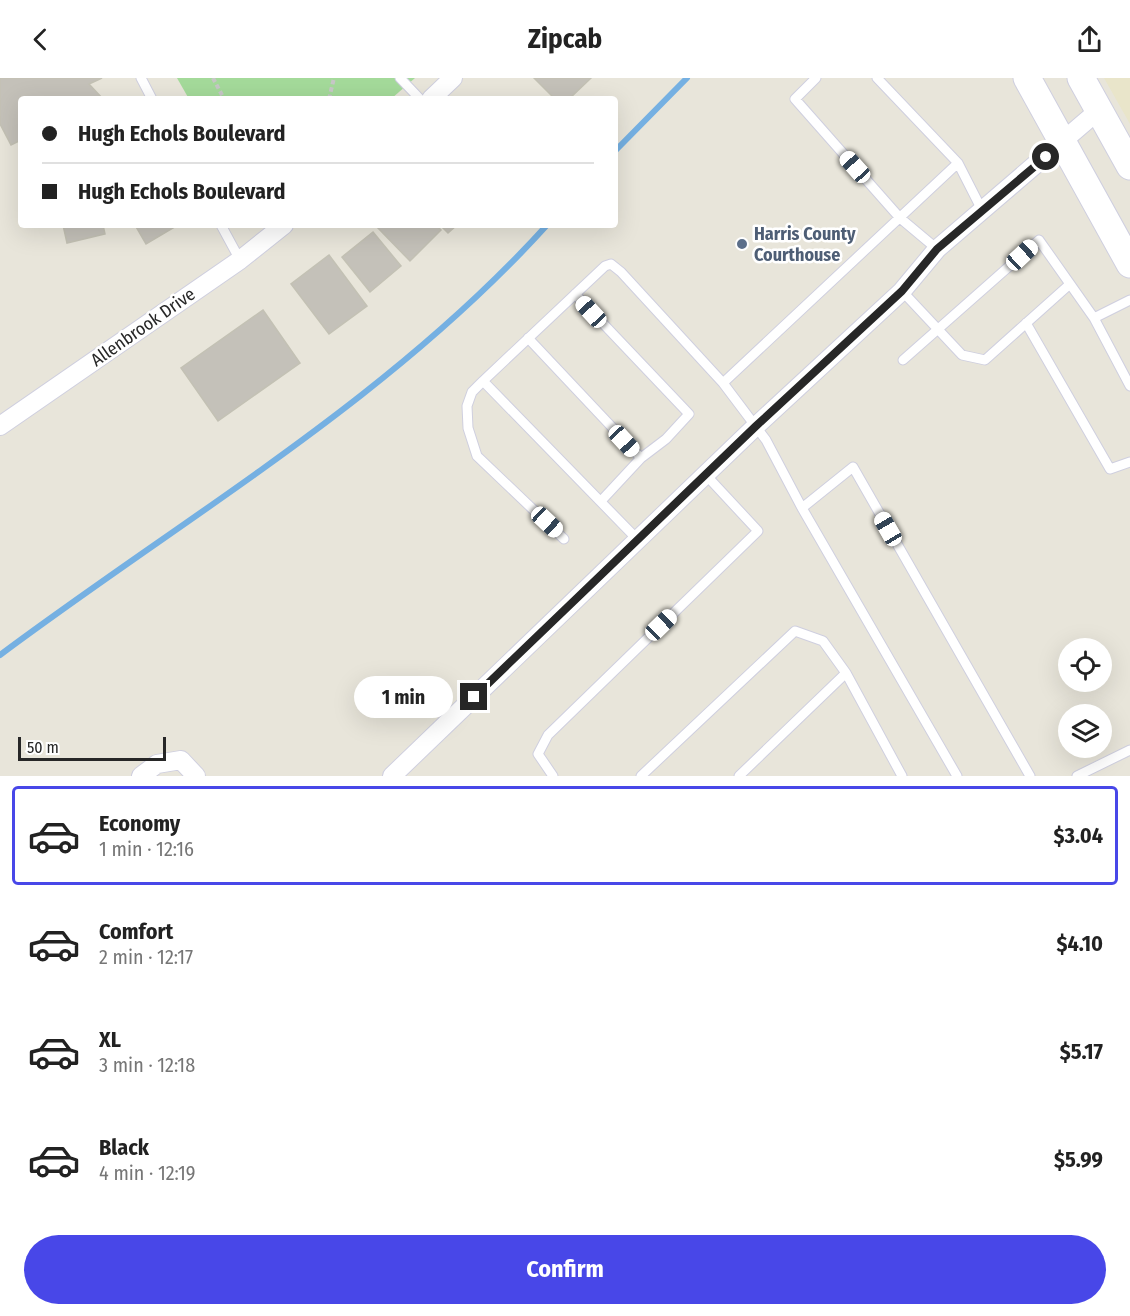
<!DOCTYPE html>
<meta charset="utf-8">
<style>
body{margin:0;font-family:"Fira Sans Condensed",sans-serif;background:#f2f2f2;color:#222;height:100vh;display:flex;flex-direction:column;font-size:22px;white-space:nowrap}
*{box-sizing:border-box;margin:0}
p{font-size:20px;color:#767676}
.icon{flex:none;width:33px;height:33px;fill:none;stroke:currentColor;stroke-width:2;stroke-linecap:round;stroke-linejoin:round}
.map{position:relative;height:698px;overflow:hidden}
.drawer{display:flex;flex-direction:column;background:#fff;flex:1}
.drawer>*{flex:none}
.guide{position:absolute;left:18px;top:18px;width:600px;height:132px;border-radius:6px;box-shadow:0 6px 24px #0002;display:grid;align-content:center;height:132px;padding:0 24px;background:#fff}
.fabs{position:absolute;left:1058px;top:560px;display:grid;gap:12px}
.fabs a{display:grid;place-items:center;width:54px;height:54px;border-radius:50%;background:#fff;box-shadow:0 6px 24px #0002;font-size:30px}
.scale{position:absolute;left:18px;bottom:15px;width:148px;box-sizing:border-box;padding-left:6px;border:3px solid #272727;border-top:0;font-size:16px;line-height:21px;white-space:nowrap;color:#272727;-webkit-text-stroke:4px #fff;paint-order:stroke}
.end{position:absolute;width:27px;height:27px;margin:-14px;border:8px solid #272727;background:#fff;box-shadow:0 0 0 3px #fff}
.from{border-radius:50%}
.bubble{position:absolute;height:42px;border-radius:21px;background:#fff;box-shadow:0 6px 24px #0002;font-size:20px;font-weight:700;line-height:42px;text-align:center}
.car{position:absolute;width:18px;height:36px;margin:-18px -9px;border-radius:8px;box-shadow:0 0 4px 2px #0007;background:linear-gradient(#fff 24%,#345 0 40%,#fff 0 76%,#345 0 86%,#fff 0)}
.guide b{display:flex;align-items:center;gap:21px;height:57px;font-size:22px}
.guide b+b{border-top:2px solid #e0e0e0}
.guide i{width:15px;height:15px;background:#222}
ul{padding:10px 0 0;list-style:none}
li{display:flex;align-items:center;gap:18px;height:99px;margin:0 12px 9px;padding:0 12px;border:3px solid transparent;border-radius:6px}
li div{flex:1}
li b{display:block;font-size:22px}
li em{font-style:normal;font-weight:700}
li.selected{border-color:#4847e8}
li>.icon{width:54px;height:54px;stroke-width:1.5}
.cta{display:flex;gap:12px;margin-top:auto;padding:12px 24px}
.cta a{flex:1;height:69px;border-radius:36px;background:#4847e8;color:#fff;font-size:24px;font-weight:700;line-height:69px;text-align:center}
header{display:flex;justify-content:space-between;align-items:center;height:78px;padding:0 24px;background:#fff;font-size:27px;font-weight:700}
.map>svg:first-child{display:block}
</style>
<header><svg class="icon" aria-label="back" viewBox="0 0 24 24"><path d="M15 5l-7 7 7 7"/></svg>Zipcab<svg class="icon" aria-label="share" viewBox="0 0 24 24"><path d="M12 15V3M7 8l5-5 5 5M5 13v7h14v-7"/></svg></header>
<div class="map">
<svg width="1130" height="698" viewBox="0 0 1130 698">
<rect width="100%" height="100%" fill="#e8e5da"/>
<path fill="#e9e5ca" d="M1104 0H1130V46Z"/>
<path fill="#a4da9a" d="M177 0H415L391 21H189Z"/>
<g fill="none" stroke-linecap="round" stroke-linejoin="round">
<path stroke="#75b0e2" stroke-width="6" d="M615 73 687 0
M0 577C186 438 390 321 547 147"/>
</g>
<path fill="#c4c1b9" stroke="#c3c1b4" stroke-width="1.5" d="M0 0H102L89 6 103 21H21V62L11 67 0 46Z
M534 0H591L569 21H555Z
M63 147H103L105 156 67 165Z
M135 147H178L146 166Z
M436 147 441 152 410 183 376 148Z
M440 147H457L448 155Z
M373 154 401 188 370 214 342 179Z
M329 177 367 228 329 256 291 206Z
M263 232 300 285 218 343 181 290Z"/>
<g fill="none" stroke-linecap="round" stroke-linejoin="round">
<g stroke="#cfcfdf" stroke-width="11">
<path id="service" d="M141 0 152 21
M400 0 420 21
M816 0 795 21 900 140 937 171
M877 0 958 85 982 132
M221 147 240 182
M902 213 962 277 985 282 1070 206
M575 216 689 336 666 361 641 380
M1094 240 1130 222
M1026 245 1110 391 1130 384
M528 260 641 380 601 423
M903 282 1039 162 1094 240 1130 308
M483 303 605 188 611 186 621 194 723 305 766 362 802 430 957 698
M723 305 958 85
M802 430 853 389 1030 698
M564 461 477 378 468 350 467 328 472 314 483 303 637 461
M553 698 538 676 548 657 758 453 705 396
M641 698 795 553 823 563 846 595
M739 698 846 595 902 698
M1077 698 1130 672"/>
</g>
<g stroke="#cfcfdf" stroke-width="20">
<path id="minor" d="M431 21 453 0
M0 348 240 182 284 147
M141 698 157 686 181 682 196 698
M392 698 756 348 902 213 937 171 1099 32"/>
</g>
<g stroke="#cfcfdf" stroke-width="29">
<path id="secondary" d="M1027 0 1130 186
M1081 0 1130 88"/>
</g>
<path stroke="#c7c7c7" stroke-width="4" stroke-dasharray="4.5 3" stroke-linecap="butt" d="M213 0 224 21
M329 21 334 0"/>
<use href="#service" stroke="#fff" stroke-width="9"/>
<use href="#minor" stroke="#fff" stroke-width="18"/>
<use href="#secondary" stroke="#fff" stroke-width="27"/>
</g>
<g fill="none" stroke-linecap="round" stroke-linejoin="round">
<path stroke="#272727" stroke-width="8" d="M474 619 756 348 902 213 937 171 1046 79"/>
</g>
<circle fill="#5c6f8a" stroke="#fff" stroke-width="2" cx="742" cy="166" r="6"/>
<g text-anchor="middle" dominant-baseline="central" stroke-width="5" stroke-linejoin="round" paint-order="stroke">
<g font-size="18" font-weight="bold" fill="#4e5e75" stroke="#fff" text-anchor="start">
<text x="754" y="156">Harris County<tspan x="754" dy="21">Courthouse</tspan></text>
</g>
<g font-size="18" fill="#272727" stroke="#fff">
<text transform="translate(143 249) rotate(-35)">Allenbrook Drive</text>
</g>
</g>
</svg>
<div class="fabs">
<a><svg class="icon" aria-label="locate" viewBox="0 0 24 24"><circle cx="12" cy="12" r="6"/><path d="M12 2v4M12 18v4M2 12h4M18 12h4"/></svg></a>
<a><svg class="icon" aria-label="layers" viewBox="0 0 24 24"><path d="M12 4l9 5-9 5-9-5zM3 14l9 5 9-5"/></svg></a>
</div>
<div class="scale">50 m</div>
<i class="end from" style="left:1046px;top:79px"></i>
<i class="end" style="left:474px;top:619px"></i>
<div class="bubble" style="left:354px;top:598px;width:99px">1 min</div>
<i class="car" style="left:855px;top:89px;rotate:318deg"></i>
<i class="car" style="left:1022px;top:177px;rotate:47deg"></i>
<i class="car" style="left:591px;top:234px;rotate:317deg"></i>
<i class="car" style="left:624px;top:363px;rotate:137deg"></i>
<i class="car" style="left:547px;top:444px;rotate:133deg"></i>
<i class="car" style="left:888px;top:451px;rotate:330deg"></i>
<i class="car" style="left:661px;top:547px;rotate:46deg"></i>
<div class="guide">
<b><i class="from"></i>Hugh Echols Boulevard</b>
<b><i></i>Hugh Echols Boulevard</b>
</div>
</div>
<section class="drawer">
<ul>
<li class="selected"><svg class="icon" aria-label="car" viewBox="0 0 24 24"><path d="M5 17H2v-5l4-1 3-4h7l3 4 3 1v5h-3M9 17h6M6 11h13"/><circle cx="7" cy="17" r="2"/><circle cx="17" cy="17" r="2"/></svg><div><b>Economy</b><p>1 min · 12:16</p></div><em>$3.04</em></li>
<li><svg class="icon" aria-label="car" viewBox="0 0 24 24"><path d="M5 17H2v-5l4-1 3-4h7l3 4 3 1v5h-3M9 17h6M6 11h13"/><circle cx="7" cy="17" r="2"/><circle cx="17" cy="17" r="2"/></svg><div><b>Comfort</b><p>2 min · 12:17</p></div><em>$4.10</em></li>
<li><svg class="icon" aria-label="car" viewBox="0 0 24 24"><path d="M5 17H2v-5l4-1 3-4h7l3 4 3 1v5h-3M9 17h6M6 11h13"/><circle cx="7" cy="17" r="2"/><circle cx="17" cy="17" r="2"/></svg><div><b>XL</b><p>3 min · 12:18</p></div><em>$5.17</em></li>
<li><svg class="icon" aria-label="car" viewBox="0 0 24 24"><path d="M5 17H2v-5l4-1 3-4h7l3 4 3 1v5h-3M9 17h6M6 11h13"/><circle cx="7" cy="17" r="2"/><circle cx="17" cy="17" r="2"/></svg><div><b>Black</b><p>4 min · 12:19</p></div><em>$5.99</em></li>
</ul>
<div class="cta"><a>Confirm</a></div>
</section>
